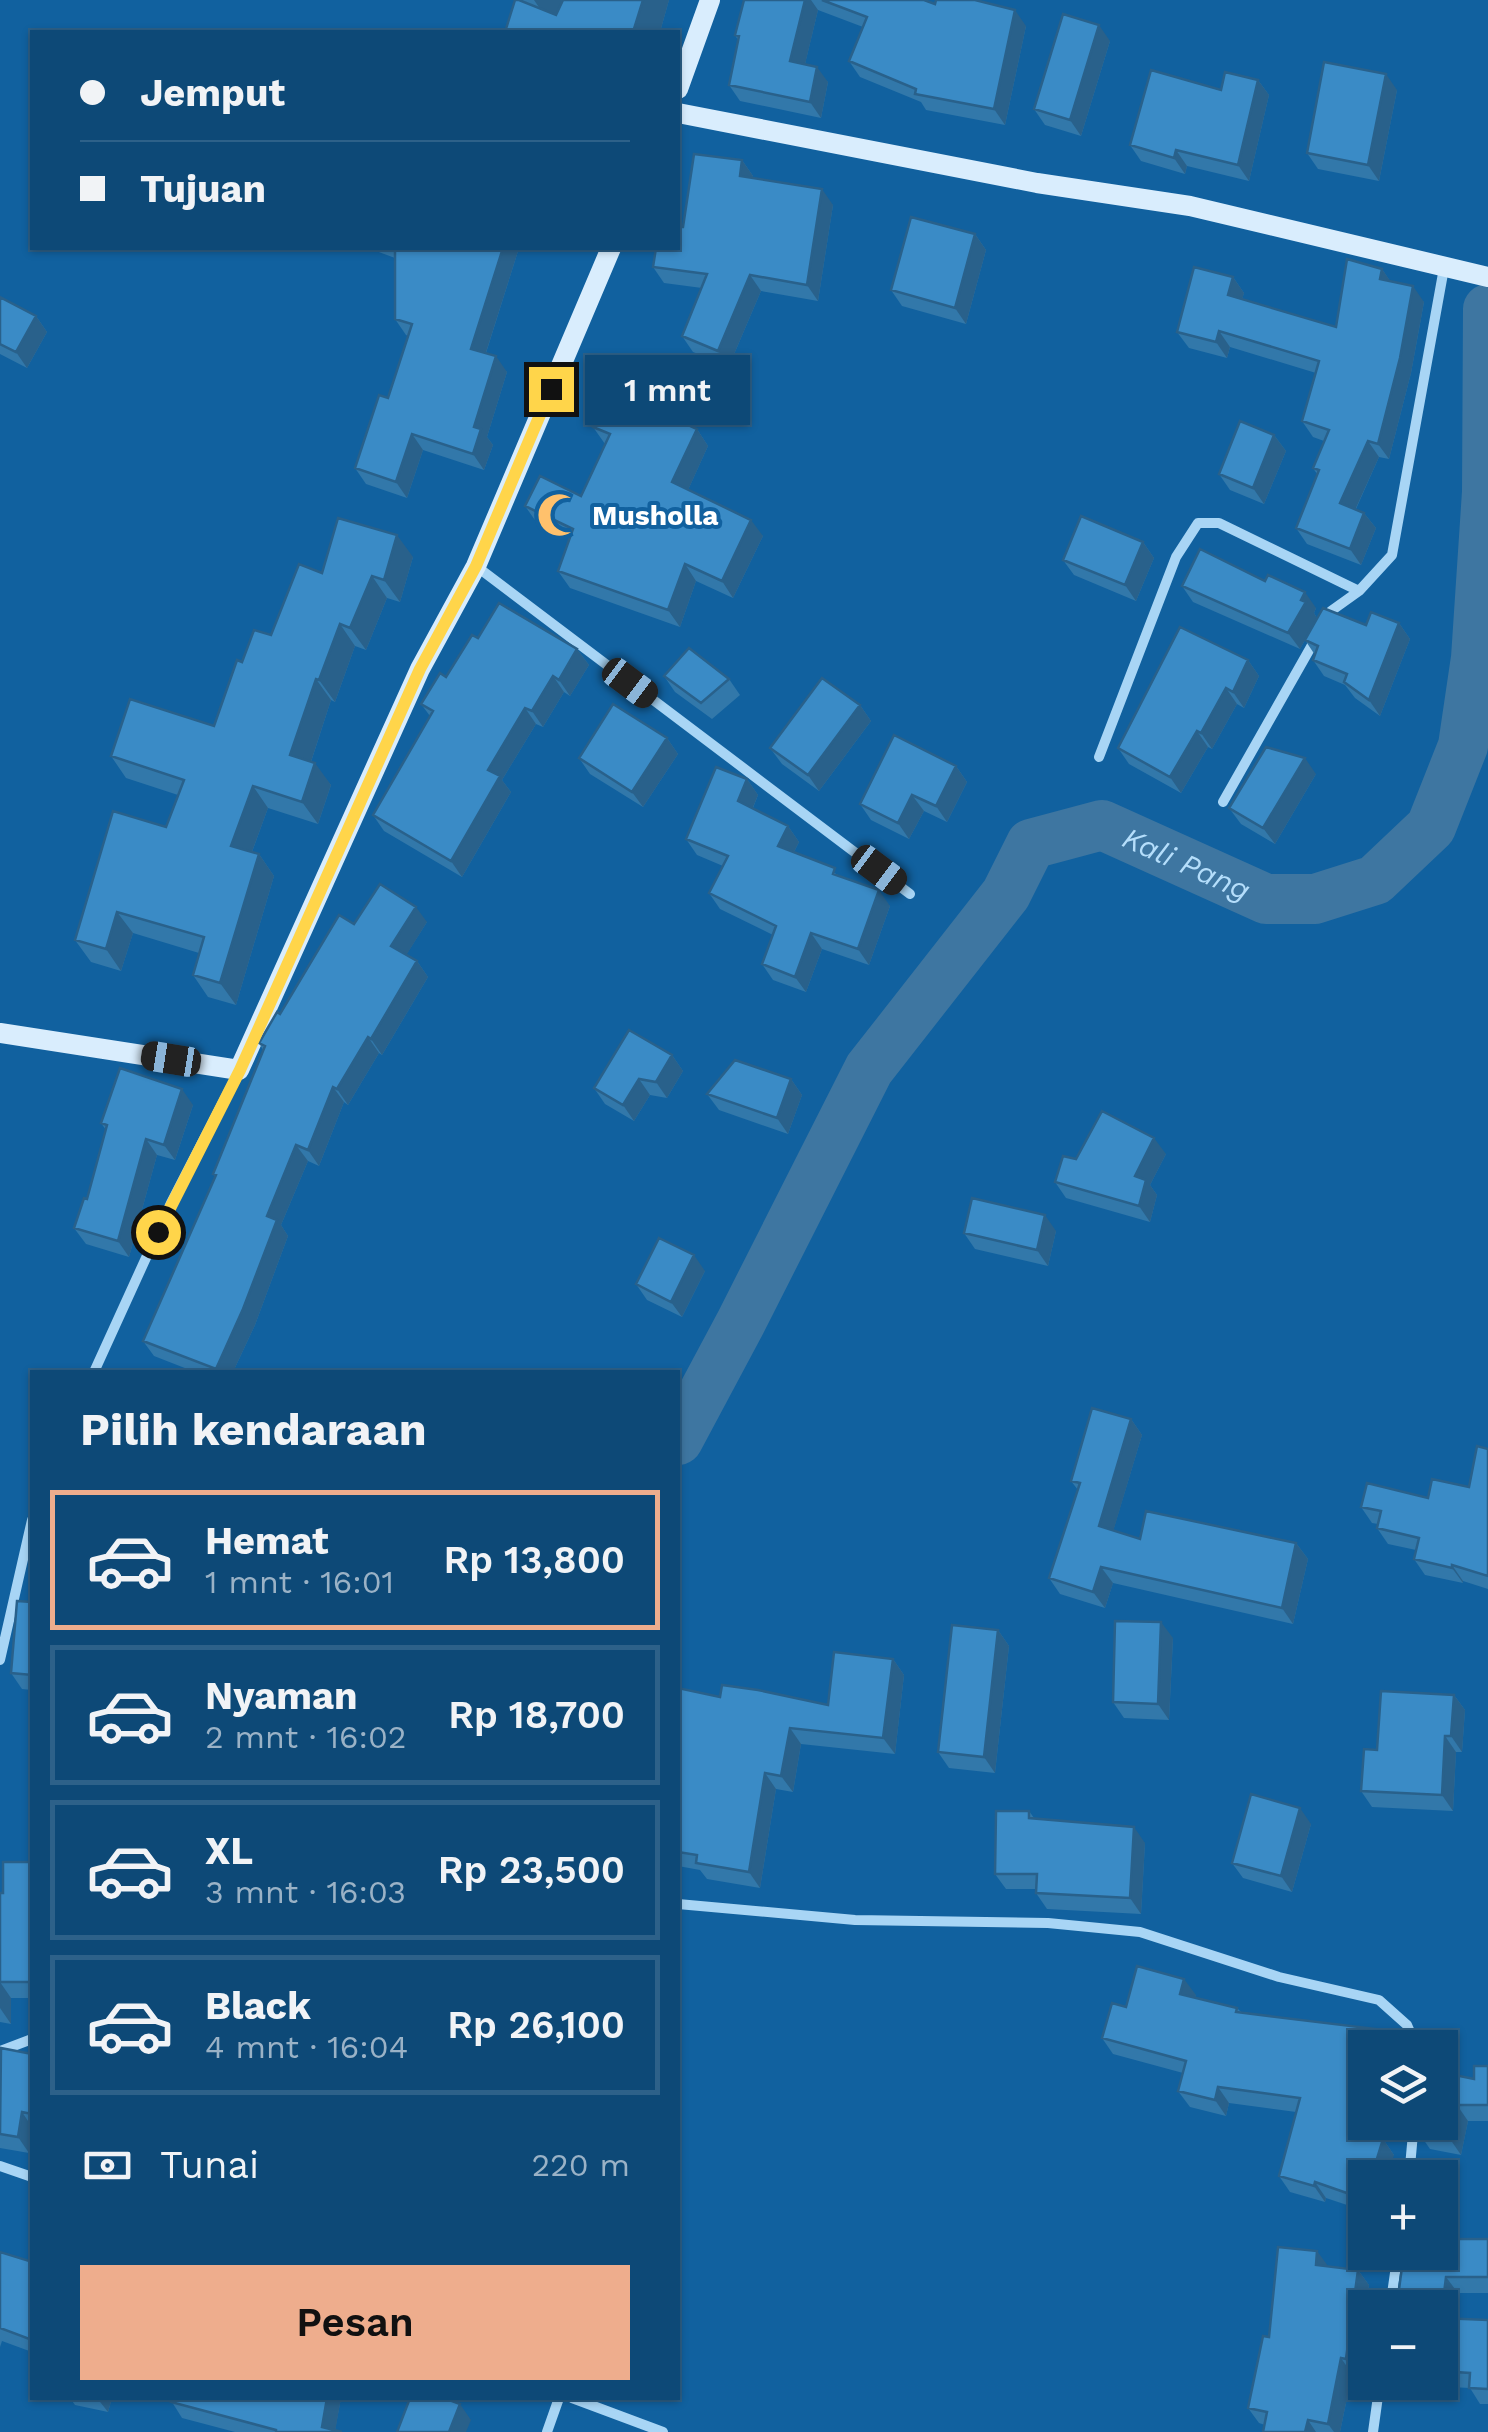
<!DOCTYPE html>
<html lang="id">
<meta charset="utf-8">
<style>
body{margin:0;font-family:"Work Sans",sans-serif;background:#16507c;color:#f1f3f6;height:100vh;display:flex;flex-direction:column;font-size:38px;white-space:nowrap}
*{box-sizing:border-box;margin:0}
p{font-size:32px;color:#9ab2c6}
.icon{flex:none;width:55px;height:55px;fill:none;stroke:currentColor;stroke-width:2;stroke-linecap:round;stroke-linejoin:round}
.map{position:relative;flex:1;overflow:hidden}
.details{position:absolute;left:30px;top:1370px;width:650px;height:1030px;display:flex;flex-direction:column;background:#0d4977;border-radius:0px;box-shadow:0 2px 8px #0004,0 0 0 2px #2d6189}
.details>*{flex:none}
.hud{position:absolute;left:30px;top:30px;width:650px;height:220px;border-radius:0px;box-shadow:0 2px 8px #0004,0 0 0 2px #2d6189;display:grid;align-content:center;height:220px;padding:0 50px;background:#0d4977}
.tools{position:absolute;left:1348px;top:2030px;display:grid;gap:20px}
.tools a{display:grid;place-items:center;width:110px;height:110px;border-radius:0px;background:#0d4977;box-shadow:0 2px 8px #0004,0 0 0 2px #2d6189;font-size:50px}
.end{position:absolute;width:45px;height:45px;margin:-22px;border:12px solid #ffd54a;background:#111;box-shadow:0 0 0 5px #111}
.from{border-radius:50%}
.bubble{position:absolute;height:70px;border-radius:0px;background:#0d4977;box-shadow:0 2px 8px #0004,0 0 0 2px #2d6189;font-size:32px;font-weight:600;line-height:70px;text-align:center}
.car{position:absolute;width:30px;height:60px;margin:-30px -15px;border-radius:12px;box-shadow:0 0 8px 2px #0007;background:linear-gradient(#222 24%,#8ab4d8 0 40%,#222 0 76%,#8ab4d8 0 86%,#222 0)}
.hud b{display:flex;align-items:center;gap:35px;height:95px;font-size:38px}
.hud b+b{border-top:2px solid #2d6189}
.hud i{width:25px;height:25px;background:#f1f3f6}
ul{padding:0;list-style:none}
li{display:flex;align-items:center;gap:30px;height:140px;margin:0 20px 15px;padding:0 30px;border:5px solid #2d6189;border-radius:0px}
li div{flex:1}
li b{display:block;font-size:38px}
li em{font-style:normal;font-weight:600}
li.active{border-color:#eead8d}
li>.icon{width:90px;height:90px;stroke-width:1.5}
h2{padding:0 50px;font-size:45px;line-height:120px}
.pay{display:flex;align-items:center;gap:25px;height:110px;padding:0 50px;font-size:38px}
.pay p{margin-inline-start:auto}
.button{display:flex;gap:20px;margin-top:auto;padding:20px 50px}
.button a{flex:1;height:115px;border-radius:0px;background:#eead8d;color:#111;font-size:40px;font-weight:600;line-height:115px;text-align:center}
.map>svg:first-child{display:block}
</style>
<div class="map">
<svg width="1488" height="2432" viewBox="0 0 1488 2432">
<rect width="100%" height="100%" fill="#11619f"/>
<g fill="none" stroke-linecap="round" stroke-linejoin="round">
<path stroke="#3e76a1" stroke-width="50" id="s1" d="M678 1440 741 1322 869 1069 1006 894 1031 844 1102 825 1266 899H1315L1375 880 1431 827 1463 746 1476 658 1487 492 1488 309"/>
<path stroke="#a8d5f5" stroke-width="10" d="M476 566 910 894
M1325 623 1331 611 1359 591 1392 555 1444 268
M1099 757 1176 557 1198 523H1219L1359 591
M1223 802 1316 638
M94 1372 171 1203 239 1071
M0 1660 32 1520
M678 1904 855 1920 1048 1923 1140 1932 1279 1977 1379 2000 1407 2025 1417 2048
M0 2051 32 2039
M0 2166 32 2177
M1409 2178 1414 2122
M1390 2308 1398 2252
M572 2398 663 2432
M547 2432 559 2398
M1373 2432 1380 2382"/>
<path stroke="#d9edfd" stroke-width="20" d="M678 89 710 0
M678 113 1037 183 1190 206 1488 277
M0 1033 239 1070 420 669 476 566 611 248"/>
</g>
<path fill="#3278aa" d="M515 0H669L660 32H505Z
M744 0H924L935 4 1026 26 1005 125 926 110 921 102 860 77 849 61 863 27 818 10 805 64 828 82 821 118 740 101 729 85 738 40 735 35Z
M1110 41 1081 136 1045 125 1034 109Z
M1258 80 1269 95 1249 181 1187 166 1185 174 1141 161 1130 145Z
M1397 90 1379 181 1318 169 1307 153Z
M742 160 753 176V178L833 205 818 301 761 291 729 366 693 352 682 336 702 288 664 283 653 267 683 227Z
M975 234 986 250 966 324 902 306 891 290Z
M368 248H519L486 353 507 372 487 437 493 445 484 470 423 450 407 498 366 484 355 468 388 398 408 336 406 335 395 319V258Z
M1382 269 1390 281 1424 302 1411 373 1389 459 1379 457 1356 509 1364 513 1376 528 1361 565 1307 544 1296 528 1317 474 1313 468 1324 441 1313 437 1302 421 1316 373 1230 347 1227 358 1189 348 1177 332 1233 277 1244 293 1242 299 1336 327Z
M0 297 36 316 47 332 27 368 0 354Z
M593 427 697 429 708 446 688 490 763 536 733 598 696 581 680 627 570 588 558 571 570 539 537 523 525 506 581 496 605 444Z
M1274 435 1286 451 1264 504 1230 490 1219 474Z
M1143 542 1154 558 1136 601 1074 575 1063 560Z
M413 557 400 602 387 598 366 650 355 646 335 702 331 700 311 762 331 785 318 824 268 808 252 852 259 854 274 876 236 1005 208 997 193 975 199 953 133 933 121 971 91 962 75 940 166 827 178 795 126 778 111 756 214 726 242 662 271 635 322 573Z
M1182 586 1316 608 1314 613 1317 618 1366 625 1399 623 1410 639 1380 716 1355 698 1345 685 1324 676 1313 660 1315 655 1305 640 1300 649 1193 602Z
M478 638 577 649 589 665 570 696 564 692 543 727 536 724 502 780 511 792 462 877 384 831 373 815 430 716 421 704 446 677Z
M1248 660 1259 676 1244 708 1237 704 1212 749 1208 747 1181 793 1129 764 1118 748Z
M664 676 729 679 740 695 712 719 675 692Z
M860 705 871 721 819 791 782 764 770 748Z
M667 738 678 754 643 807 590 774 579 758Z
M956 766 967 782 947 822 924 811 909 839 871 820 860 804Z
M1316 774 1275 844 1241 824 1229 808Z
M747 779 758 795 753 808 788 826 799 842 794 852 842 877 890 906 869 965 822 949 806 992 773 980 762 964 773 935 720 909 709 893 723 866 697 855 686 839Z
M427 922 406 955 417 961 428 977 382 1055 379 1053 348 1105 344 1102 319 1166 308 1161 281 1225 288 1236 255 1325 233 1372H195L154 1356 143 1341 215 1177 213 1174 263 1050 259 1043 280 1014 354 924Z
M672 1055 683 1071 667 1098 650 1095 634 1121 605 1104 594 1088Z
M791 1079 802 1095 788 1134 719 1110 707 1094Z
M193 1105 175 1160 157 1155 129 1257 86 1244 74 1228 87 1199 106 1130 101 1123Z
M1166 1154 1150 1185 1157 1195 1150 1222 1066 1198 1055 1182 1076 1159Z
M1056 1231 1048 1266 975 1249 964 1233Z
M705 1271 682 1317 647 1300 636 1284Z
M1131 1419 1142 1435 1113 1531 1140 1539 1296 1543 1308 1559 1293 1624 1113 1583 1105 1608 1060 1594 1049 1578 1078 1490 1071 1481Z
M1488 1449V1589L1463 1581V1583L1425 1575 1414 1559 1416 1550 1388 1544 1377 1528 1378 1524 1372 1523 1361 1507 1428 1498 1469 1487Z
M32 1602V1690L22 1689 11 1673Z
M998 1630 1009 1646 995 1773 949 1768 938 1752Z
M1173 1638 1169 1720 1124 1718 1113 1702Z
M893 1659 904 1675 895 1754 801 1744 793 1792 776 1789 760 1888 707 1879 700 1870 678 1866V1688L720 1697 828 1705Z
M1454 1695 1465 1710 1462 1752H1456L1453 1811 1372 1807 1361 1791 1377 1750Z
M1029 1811 1034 1818 1145 1843 1141 1914 1047 1909 1036 1893V1889H1006L995 1874Z
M1311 1824 1292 1892 1243 1878 1232 1863Z
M32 1862V1998H11V2024L0 2022V1893H3Z
M1196 1995 1195 1997 1237 2008 1241 2012 1384 2030 1395 2046 1365 2122H1382L1380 2138 1383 2139 1394 2155 1365 2178V2211L1326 2198 1325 2202 1290 2192 1279 2176 1296 2112 1229 2103 1226 2116 1190 2107 1178 2091 1183 2073 1113 2054 1102 2038 1126 2007Z
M0 2054H32V2134L29 2153 0 2148Z
M1488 2066V2121H1468L1461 2155 1430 2149 1419 2133Z
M1460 2239H1488V2293H1458L1454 2318 1488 2320V2404H1480L1470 2388 1410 2385 1408 2382H1440V2308L1402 2303 1398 2297Z
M32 2250V2352L2 2341 0 2347V2252L29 2261Z
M1328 2266 1358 2270 1369 2285 1357 2375 1352 2374 1340 2432H1263L1265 2425 1259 2423 1248 2408 1269 2337Z
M70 2398H112L108 2412 75 2405Z
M151 2398H341L335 2430 342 2432H235L182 2418 172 2402Z"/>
<path fill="#29618b" d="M534 0H562L553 28Z
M643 0H669L660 32H633Z
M805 0H811L818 10 802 77 790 61Z
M1015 10 1026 26 1005 125 994 109Z
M1099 25 1110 41 1081 136 1070 120Z
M817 67 828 82 821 118 810 102Z
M1386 74 1397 90 1379 181 1368 165Z
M1258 80 1269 95 1249 181 1238 165Z
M1176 150 1187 166 1185 174 1174 158Z
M742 160 753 176 751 192 740 176Z
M822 189 833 205 818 301 807 285Z
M975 234 986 250 966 324 955 308Z
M503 248H519L482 365 471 349Z
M1382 269 1393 285 1380 279Z
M750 275 761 291 729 366 718 351Z
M1233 277 1244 293 1239 310 1228 295Z
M1413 286 1424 302 1411 373 1389 459 1378 444Z
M36 316 47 332 27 368 16 352Z
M1219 331 1230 347 1227 358 1216 342Z
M496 356 507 372 487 437 493 445 484 470 473 454 474 427Z
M697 429 708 446 684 499 672 482Z
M412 434 423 450 407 498 396 482Z
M1274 435 1286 451 1264 504 1253 488Z
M1368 441 1379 457 1351 519 1340 503Z
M1364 513 1376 528 1361 565 1350 549Z
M751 520 763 536 733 598 722 581Z
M397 535 413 557 400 602 384 580Z
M1143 542 1154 558 1136 601 1125 585Z
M685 564 696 581 680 627 668 610Z
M372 576 387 598 366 650 350 628Z
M1305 592 1316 608 1314 613 1317 618 1300 649 1288 633Z
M1399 623 1410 639 1380 716 1369 700Z
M340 624 355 646 335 702 319 680Z
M577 649 589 665 570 696 559 680Z
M1248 660 1259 676 1244 708 1233 692Z
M553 676 564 692 543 727 532 711Z
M316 679 331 700 306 777 290 755Z
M1226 688 1237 704 1212 749 1201 733Z
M860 705 871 721 819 791 808 775Z
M525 708 536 724 502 780 511 792 462 877 451 861 488 770Z
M1197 731 1208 747 1181 793 1170 777Z
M667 738 678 754 643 807 632 792Z
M1305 758 1316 774 1275 844 1263 828Z
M315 763 331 785 318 824 302 802Z
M956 766 967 782 947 822 936 806Z
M747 779 758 795 749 817 738 801Z
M253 786 268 808 246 868 231 846Z
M912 795 924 811 909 839 898 823Z
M788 826 799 842 789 862 778 846Z
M259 854 274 876 236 1005 220 983Z
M879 890 890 906 869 965 858 949Z
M416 907 427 922 402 962 391 946Z
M117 912 133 933 121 971 106 949Z
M811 933 822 949 806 992 795 977Z
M417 961 428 977 382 1055 371 1039Z
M368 1037 379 1053 348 1105 337 1089Z
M672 1055 683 1071 667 1098 656 1082Z
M639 1079 650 1095 634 1121 623 1105Z
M791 1079 802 1095 788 1134 777 1118Z
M333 1087 344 1102 319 1166 308 1150Z
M182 1089 193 1105 175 1160 164 1145Z
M1154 1138 1166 1154 1150 1185 1157 1195 1150 1222 1139 1206 1135 1176Z
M146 1139 157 1155 129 1257 118 1241Z
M296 1145 308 1161 281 1225 288 1236 255 1325 233 1372H219L216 1369 267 1216Z
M1045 1215 1056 1231 1048 1266 1037 1250Z
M694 1255 705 1271 682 1317 671 1302Z
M1131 1419 1142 1435 1110 1542 1099 1526Z
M1296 1543 1308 1559 1293 1624 1282 1608Z
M1452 1565 1463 1581V1583L1452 1568Z
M1101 1567 1113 1583 1105 1608 1093 1592Z
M1161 1622 1173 1638 1169 1720 1158 1704Z
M998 1630 1009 1646 995 1773 984 1757Z
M893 1659 904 1675 895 1754 883 1738Z
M1454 1695 1465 1710 1462 1752 1451 1736Z
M790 1728 801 1744 793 1792 781 1776Z
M1445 1736 1456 1752 1453 1811 1442 1795Z
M765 1773 776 1789 760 1888 749 1872Z
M1300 1808 1311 1824 1292 1892 1281 1876Z
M1134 1827 1145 1843 1141 1914 1130 1898Z
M1184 1979 1196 1995 1191 2010 1180 1994Z
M0 1982 11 1998V2024L0 2008Z
M1384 2030 1395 2046V2048H1381Z
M1218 2087 1229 2103 1226 2116 1215 2100Z
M1457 2105 1468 2121 1461 2155 1450 2139Z
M22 2112 32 2127 29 2153 18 2137Z
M1369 2122H1382L1378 2149 1367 2133Z
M1383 2139 1394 2155 1387 2178H1371Z
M1315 2182 1326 2198 1325 2202 1314 2186Z
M1317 2251 1328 2266 1316 2265Z
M1358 2270 1369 2285 1357 2375 1346 2359Z
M1446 2277 1458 2293 1452 2333 1441 2318Z
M1341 2358 1352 2374 1340 2432H1334L1328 2424Z
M97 2398H112L108 2412Z
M327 2398H341L335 2432 322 2427Z
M460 2404 471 2420 466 2432H449Z
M1308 2420 1316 2432H1305Z"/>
<path fill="#3a8bc6" stroke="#29618b" stroke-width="2.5" d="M515 0H519L556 15 563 0H643L633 32H505Z
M744 0H805L790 61 817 67 810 102 729 85 739 36 735 35Z
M822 0H924L935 4 936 0H975L1015 10 994 109 915 94 916 89 849 61 867 17Z
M1063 14 1099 25 1070 120 1034 109Z
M1324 62 1386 74 1368 165 1307 153Z
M1151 70 1221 90 1225 72 1258 80 1238 165 1176 150 1174 158 1130 145Z
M694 154 742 160 740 176 822 189 807 285 750 275 718 351 682 336 707 274 653 267 656 248H678V227H683Z
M911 217 975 234 955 308 891 290Z
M395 248H503L471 349 496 356 474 427 481 429 473 454 412 434 396 482 355 468 379 395 388 398 412 324 395 319Z
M1347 259 1382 269 1380 279 1413 286 1400 358 1378 444 1368 441 1340 503 1364 513 1350 549 1296 528 1319 470 1313 468 1329 430 1302 421 1319 361 1219 331 1216 342 1177 332 1194 267 1233 277 1228 295 1336 327Z
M0 297 36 316 16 352 0 344Z
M610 389 697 429 672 482 751 520 722 581 685 564 668 610 558 571 573 529 525 506 540 476 581 496 610 434 593 427Z
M1240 421 1274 435 1253 488 1219 474Z
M1081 516 1143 542 1125 585 1063 560Z
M338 518 397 535 384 580 372 576 350 628 340 624 319 680 316 679 290 755 315 763 302 802 253 786 231 846 259 854 220 983 193 975 204 937 117 912 106 949 75 940 113 811 166 827 184 780 111 756 130 699 214 726 237 660 242 662 254 630 271 635 299 564 322 573Z
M1200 549 1265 581 1268 575 1305 592 1301 600 1306 602 1288 633 1182 586Z
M499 603 577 649 559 680 553 676 532 711 525 708 488 770 500 776 451 861 373 815 433 711 421 704 440 673 446 677 472 635 478 638Z
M1323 608 1366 625 1371 612 1399 623 1369 700 1344 682 1347 674 1313 660 1318 646 1305 640Z
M1180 627 1248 660 1233 692 1226 688 1201 733 1197 731 1170 777 1118 748Z
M689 648 729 679 701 703 664 676Z
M822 678 860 705 808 775 770 748Z
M613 704 667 738 632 792 579 758Z
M894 735 956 766 936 806 912 795 898 823 860 804Z
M1266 747 1305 758 1263 828 1229 808Z
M716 767 747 779 738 801 788 826 778 846 835 868 833 874 879 890 858 949 811 933 795 977 762 964 776 926 709 893 728 856 686 839Z
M380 884 416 907 391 946 417 961 371 1039 368 1037 337 1089 333 1087 308 1150 296 1145 267 1216 277 1220 243 1309 216 1369 143 1341 216 1175 213 1174 265 1046 259 1043 277 1012 280 1014 339 915 354 924Z
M629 1030 672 1055 656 1082 639 1079 623 1105 594 1088Z
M735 1060 791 1079 777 1118 707 1094Z
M120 1068 182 1089 164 1145 146 1139 118 1241 74 1228 84 1198 87 1199 107 1125 101 1123Z
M1102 1111 1154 1138 1135 1176 1146 1180 1139 1206 1055 1182 1063 1156 1076 1159Z
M972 1198 1045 1215 1037 1250 964 1233Z
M659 1238 694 1255 671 1302 636 1284Z
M1092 1408 1131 1419 1099 1526 1140 1539 1146 1511 1296 1543 1282 1608 1101 1567 1093 1592 1049 1578 1080 1483 1071 1481Z
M1477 1446 1488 1449V1576L1452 1565V1568L1414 1559 1419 1538 1377 1528 1381 1511 1361 1507 1367 1483 1428 1498 1432 1479 1469 1487Z
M17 1601 32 1602V1675L11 1673Z
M1115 1621 1161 1622 1158 1704 1113 1702Z
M952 1625 998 1630 984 1757 938 1752Z
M834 1652 893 1659 883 1738 790 1728 781 1776 765 1773 749 1872 696 1863 697 1855 678 1852V1688L720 1697 722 1685 758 1690 828 1705Z
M1381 1691 1454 1695 1451 1736H1445L1442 1795 1361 1791 1364 1749 1377 1750Z
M1251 1794 1300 1808 1281 1876 1232 1863Z
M996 1811H1029V1818L1134 1827 1130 1898 1036 1893 1037 1874H995Z
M3 1862H32V1982H0V1893H3Z
M1137 1966 1184 1979 1180 1994 1237 2008 1236 2012 1384 2030 1381 2048H1365V2122H1369L1367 2133 1383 2139 1371 2178H1365L1364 2199 1315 2182 1314 2186 1279 2176 1300 2098 1218 2087 1215 2100 1178 2091 1186 2061 1102 2038 1112 2003 1126 2007Z
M1 2048 32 2054V2114L22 2112 18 2137 0 2134Z
M1474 2066H1488V2105H1457L1450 2139 1419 2133 1421 2122H1440V2072L1474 2079Z
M1440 2227 1453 2229 1452 2239H1488V2277H1446L1441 2318 1488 2320V2389L1469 2388 1470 2373 1440 2371V2308H1402V2298L1398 2297 1404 2252H1440Z
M1278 2247 1317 2251 1316 2265 1358 2270 1346 2359 1341 2358 1328 2424 1308 2420 1305 2432H1263L1267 2412 1248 2408 1263 2336 1269 2337Z
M32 2250V2340L0 2328V2252L29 2261Z
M173 2398H327L322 2427 342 2432H276V2430L171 2402Z
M410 2398H444L460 2404 449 2432H397Z"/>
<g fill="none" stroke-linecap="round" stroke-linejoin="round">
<path stroke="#ffd54a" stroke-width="12" d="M158 1232 240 1070 420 669 476 566 551 389"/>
</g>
<defs>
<g id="mosque-bare" transform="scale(3.45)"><path d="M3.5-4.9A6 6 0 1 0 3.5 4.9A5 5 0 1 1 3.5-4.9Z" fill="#ffc16c" stroke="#11619f" stroke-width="2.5" paint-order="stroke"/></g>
</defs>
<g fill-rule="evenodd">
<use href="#mosque-bare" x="559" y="515"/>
</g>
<g text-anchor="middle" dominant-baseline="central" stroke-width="8" stroke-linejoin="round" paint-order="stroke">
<g font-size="28" font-weight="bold" fill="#fff" stroke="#11619f" text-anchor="start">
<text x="592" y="515">Musholla</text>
</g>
<g font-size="30" font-style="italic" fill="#b5defb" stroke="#11619f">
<text stroke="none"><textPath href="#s1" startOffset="862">Kali Pang</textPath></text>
</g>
</g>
</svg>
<div class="tools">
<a><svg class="icon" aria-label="layers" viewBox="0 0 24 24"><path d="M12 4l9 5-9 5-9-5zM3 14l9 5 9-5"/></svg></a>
<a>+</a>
<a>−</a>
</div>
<i class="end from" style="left:158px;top:1232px"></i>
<i class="end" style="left:551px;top:389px"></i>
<div class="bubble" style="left:585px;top:355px;width:165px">1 mnt</div>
<i class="car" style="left:630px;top:683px;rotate:127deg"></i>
<i class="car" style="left:879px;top:870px;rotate:127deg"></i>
<i class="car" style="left:171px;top:1059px;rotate:279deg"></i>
<div class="hud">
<b><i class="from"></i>Jemput</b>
<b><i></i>Tujuan</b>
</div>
<section class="details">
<h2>Pilih kendaraan</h2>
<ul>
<li class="active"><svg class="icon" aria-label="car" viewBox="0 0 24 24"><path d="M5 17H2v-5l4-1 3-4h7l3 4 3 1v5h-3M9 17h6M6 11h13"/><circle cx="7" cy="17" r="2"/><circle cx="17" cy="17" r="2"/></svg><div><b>Hemat</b><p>1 mnt · 16:01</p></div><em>Rp 13,800</em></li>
<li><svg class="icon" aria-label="car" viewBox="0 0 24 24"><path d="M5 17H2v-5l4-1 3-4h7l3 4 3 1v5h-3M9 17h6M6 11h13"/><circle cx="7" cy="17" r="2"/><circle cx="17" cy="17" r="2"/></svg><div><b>Nyaman</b><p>2 mnt · 16:02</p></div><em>Rp 18,700</em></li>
<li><svg class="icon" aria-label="car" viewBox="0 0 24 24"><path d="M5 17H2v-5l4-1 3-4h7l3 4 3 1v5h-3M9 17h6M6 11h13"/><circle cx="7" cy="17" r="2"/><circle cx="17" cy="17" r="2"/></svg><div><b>XL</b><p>3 mnt · 16:03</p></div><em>Rp 23,500</em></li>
<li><svg class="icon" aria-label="car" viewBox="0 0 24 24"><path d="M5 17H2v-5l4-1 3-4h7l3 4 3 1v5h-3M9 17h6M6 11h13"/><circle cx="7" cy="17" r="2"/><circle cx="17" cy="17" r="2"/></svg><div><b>Black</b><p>4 mnt · 16:04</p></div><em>Rp 26,100</em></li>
</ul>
<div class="pay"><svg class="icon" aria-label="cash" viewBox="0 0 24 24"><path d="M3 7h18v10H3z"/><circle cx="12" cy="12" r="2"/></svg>Tunai<p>220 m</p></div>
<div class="button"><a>Pesan</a></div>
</section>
</div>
